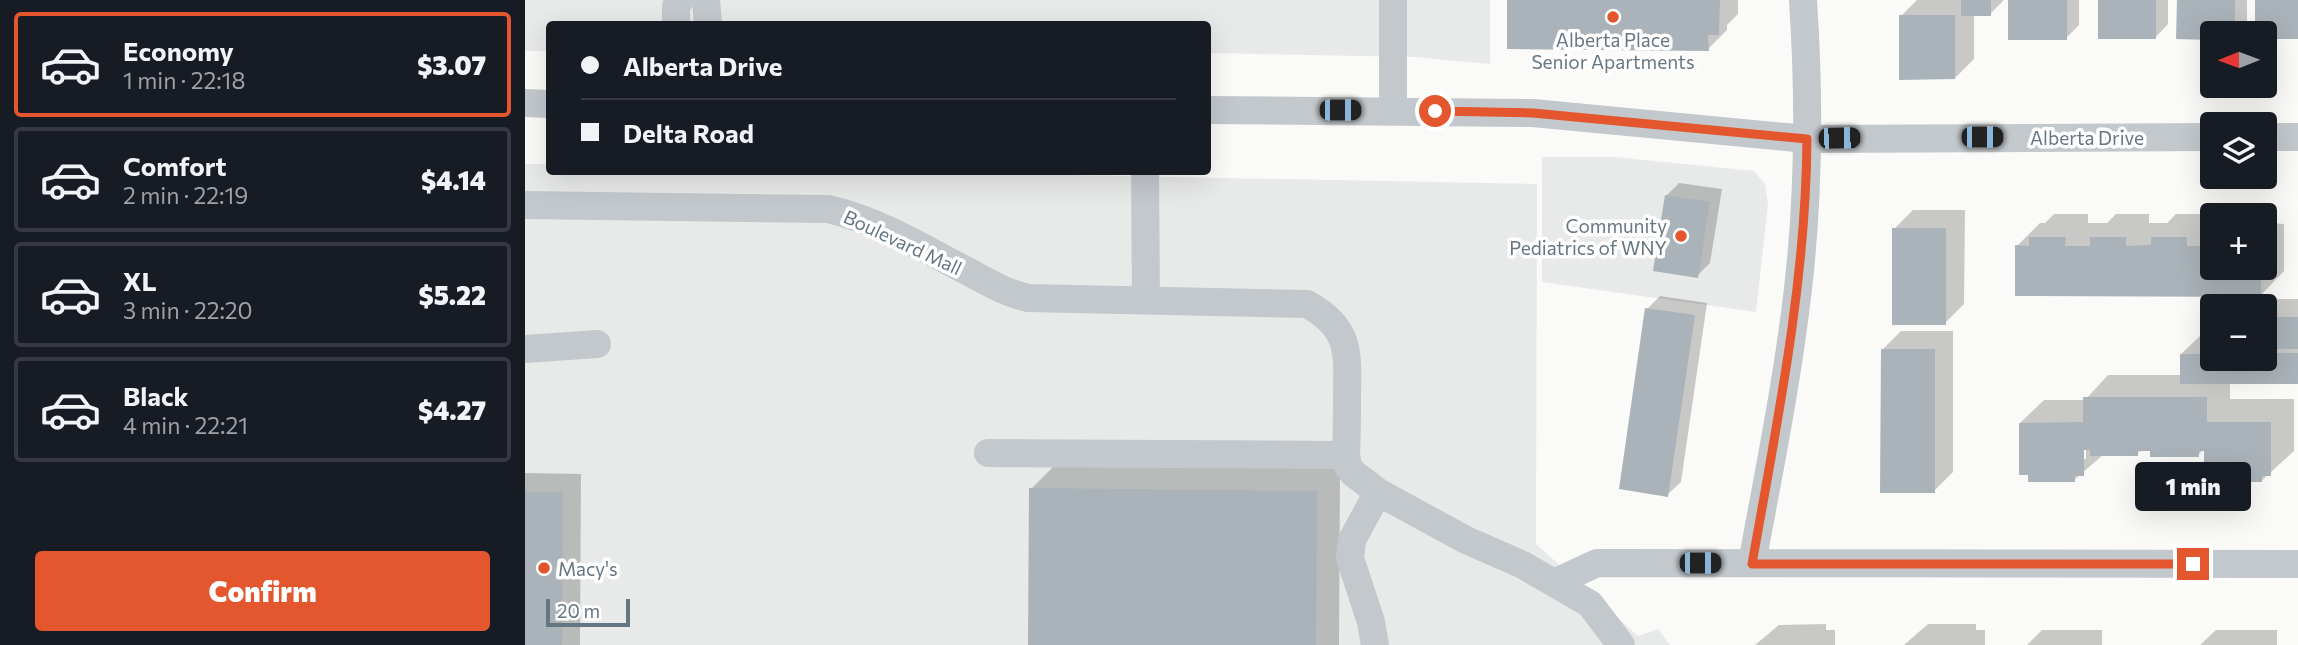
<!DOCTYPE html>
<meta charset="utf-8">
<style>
body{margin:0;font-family:Commissioner,sans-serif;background:#20242c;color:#f1f3f6;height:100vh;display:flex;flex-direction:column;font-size:26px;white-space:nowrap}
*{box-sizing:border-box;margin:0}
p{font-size:23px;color:#9ea1a6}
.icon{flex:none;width:38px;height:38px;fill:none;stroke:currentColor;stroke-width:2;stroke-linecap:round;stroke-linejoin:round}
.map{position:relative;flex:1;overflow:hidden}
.details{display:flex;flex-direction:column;background:#171b24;width:525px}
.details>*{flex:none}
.top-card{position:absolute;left:21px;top:21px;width:665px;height:154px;border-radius:7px;box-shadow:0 7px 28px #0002;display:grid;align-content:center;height:154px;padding:0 35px;background:#171b24}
.needle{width:46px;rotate:269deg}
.buttons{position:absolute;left:1675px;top:21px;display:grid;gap:14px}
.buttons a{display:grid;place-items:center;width:77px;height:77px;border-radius:7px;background:#171b24;box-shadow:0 7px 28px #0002;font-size:35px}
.scale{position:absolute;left:21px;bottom:18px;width:84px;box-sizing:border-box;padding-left:7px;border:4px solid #657683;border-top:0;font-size:19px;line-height:24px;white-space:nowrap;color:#657683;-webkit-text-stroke:5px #fff;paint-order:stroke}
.end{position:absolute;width:32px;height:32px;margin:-16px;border:9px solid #e4572e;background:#fff;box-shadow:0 0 0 4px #fff}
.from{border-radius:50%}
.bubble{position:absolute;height:49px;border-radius:7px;background:#171b24;box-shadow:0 7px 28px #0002;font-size:23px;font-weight:800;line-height:49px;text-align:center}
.car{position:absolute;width:21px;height:42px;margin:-21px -10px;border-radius:9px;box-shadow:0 0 5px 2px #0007;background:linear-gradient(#222 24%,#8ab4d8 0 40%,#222 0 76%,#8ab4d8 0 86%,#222 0)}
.top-card b{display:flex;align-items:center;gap:24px;height:66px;font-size:26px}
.top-card b+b{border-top:2px solid #363941}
.top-card i{width:18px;height:18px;background:#f1f3f6}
ul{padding:12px 0 0;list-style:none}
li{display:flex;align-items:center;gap:21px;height:105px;margin:0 14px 10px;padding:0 21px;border:4px solid #363941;border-radius:7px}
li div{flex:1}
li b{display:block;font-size:26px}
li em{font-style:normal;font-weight:800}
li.active{border-color:#e4572e}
li>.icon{width:63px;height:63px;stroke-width:1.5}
.primary-button{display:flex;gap:14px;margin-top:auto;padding:14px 35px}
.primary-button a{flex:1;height:80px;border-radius:7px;background:#e4572e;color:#fff;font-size:28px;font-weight:800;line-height:80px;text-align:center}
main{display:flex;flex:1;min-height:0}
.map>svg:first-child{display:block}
</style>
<main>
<section class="details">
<ul>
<li class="active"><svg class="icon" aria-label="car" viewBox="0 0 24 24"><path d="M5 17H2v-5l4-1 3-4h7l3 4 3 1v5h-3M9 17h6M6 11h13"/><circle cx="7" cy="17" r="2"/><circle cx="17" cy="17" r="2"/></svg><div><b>Economy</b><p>1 min · 22:18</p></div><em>$3.07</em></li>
<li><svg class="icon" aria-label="car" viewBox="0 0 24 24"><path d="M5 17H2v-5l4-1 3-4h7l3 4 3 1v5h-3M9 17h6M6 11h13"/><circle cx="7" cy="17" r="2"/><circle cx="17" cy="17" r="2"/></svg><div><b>Comfort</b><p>2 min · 22:19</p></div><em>$4.14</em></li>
<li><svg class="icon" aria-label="car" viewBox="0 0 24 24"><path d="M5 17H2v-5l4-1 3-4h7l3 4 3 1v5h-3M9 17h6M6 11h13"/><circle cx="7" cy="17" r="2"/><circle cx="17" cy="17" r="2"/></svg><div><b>XL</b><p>3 min · 22:20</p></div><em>$5.22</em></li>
<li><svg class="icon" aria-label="car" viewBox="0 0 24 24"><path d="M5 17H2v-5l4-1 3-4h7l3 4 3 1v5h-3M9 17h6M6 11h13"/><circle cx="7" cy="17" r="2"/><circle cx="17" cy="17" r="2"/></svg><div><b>Black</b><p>4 min · 22:21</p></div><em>$4.27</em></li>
</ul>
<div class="primary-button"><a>Confirm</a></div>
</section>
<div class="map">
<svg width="1773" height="645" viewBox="0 0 1773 645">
<rect width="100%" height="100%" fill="#fafaf8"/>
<path fill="#e8e9e9" d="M0 0H965V64L889 57 683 53 682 24H24V51H0Z
M1017 157H1089L1229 171 1240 184 1243 204 1231 312 1017 282Z
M0 164H24V172H389L1012 184 1011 544 1113 636 1133 629 1145 645H0Z"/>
<path fill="#0003" fill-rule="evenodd" d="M984 0H1213V14L1202 25V30L1183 49Z
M1392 0H1478V1L1465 14H1449V59L1430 78 1376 16Z
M1485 0H1554V25L1541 38Z
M1575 0H1643V24L1630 38Z
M1653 0H1722V25L1713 33H1687V38Z
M1154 183 1197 189 1185 263 1172 276 1141 196Z
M1388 210H1440L1439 304 1420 323 1369 229Z
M1529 214H1563V223H1582L1591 214H1624V223H1642L1651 214H1685L1684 223H1687V268H1740V215H1711H1746V223L1759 224V271L1736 295 1492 246 1515 223H1520Z
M1135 296 1182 303 1156 482 1142 495 1122 309Z
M1731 299H1773V382H1705V399H1769V451L1736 481 1681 447 1673 455 1617 449 1612 454 1578 455 1549 480 1495 423 1519 400H1560L1583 375H1656V354L1675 336 1687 335V359H1740V306H1724ZM1558 442H1561V459H1557Z
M1376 331H1428V472L1409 491 1357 350Z
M529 466 815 468 814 645H504L506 489Z
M0 473 56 474 55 645H0Z
M1301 624V630H1310V645H1230L1254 625Z
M1403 624H1451V630H1460V645H1379Z
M1517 630H1577V645H1502Z
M1691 630H1752V645H1675Z"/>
<path fill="#aab3b9" d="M982 0H1195L1194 35H1183L1184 51 982 49Z
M1436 0H1466V16H1436Z
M1483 0H1542V40H1483Z
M1573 0H1631V39H1573Z
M1652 0H1710V33H1687V40L1651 39Z
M1730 0H1773V39H1740V33H1730Z
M1374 15H1430V79L1374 80Z
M1140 195 1185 202 1173 278 1128 271Z
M1367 228H1421V325H1367Z
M1504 237H1541L1540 246H1565V237H1601V246L1626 245V237H1662V246H1687V268H1736V297L1490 296V245L1504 246Z
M1120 308 1170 315 1143 497 1094 489Z
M1740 317H1773V349H1740Z
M1356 349H1410V493H1355Z
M1740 353H1773V384H1655V354H1687V359H1740Z
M1558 397H1682V422H1746V476H1737V482H1688V476H1679V451H1674V457H1625V451H1613V456H1565V450H1559V476H1550V482H1503V475H1494V423L1558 422Z
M504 488 792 491 791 645H503Z
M0 492H38L37 645H0Z"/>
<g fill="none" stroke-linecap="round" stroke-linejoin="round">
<path stroke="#c3c8cc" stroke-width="28" d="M181 0 183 24
M151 24V6L155 0
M0 103 24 104
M682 110 1008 113 1282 139 1687 137
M868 110V0
M1740 137H1773
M620 172 621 300
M0 205 303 209C352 220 396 247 440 270 461 281 480 293 503 298L782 304C824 327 823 350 822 393 822 414 822 434 821 455L823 466 828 473 853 492 941 540 998 565 1065 604 1096 645
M0 349 72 344
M463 453 821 455
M1227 563C1245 466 1265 368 1275 270 1284 181 1284 90 1278 0
M1029 583 1072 563 1773 564
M850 645 846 622 825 558 827 540 853 492"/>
</g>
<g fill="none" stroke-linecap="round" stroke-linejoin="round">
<path stroke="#e4572e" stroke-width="9" d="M910 111 1008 113 1282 139C1281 282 1252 423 1227 564H1668"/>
</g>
<g fill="#e4572e" stroke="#fff" stroke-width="2.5">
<circle cx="1088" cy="17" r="7"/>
<circle cx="1156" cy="236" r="7"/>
<circle cx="19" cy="568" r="7"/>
</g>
<g text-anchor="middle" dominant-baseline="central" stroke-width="7" stroke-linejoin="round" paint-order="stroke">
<g font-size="19" fill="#657683" stroke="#fff">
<text x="1088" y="39">Alberta Place<tspan x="1088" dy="22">Senior Apartments</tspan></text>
<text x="1142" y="225" text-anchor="end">Community<tspan x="1142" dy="22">Pediatrics of WNY</tspan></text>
<text x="33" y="568" text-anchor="start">Macy's</text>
</g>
<g font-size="19" fill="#657683" stroke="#fff">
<text x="1562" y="137">Alberta Drive</text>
<text transform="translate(378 242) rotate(25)">Boulevard Mall</text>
</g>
</g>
</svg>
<div class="buttons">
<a><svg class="needle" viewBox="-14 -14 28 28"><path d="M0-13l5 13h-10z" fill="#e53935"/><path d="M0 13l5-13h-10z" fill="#9ea1a6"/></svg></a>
<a><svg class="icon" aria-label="layers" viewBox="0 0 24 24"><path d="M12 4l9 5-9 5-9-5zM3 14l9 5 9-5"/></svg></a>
<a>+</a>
<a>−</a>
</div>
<div class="scale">20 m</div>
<i class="end from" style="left:910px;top:111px"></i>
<i class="end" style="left:1668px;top:564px"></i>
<div class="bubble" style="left:1610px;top:462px;width:116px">1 min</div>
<i class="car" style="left:815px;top:110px;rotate:90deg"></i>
<i class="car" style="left:1457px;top:137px;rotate:90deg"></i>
<i class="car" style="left:1314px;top:138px;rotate:89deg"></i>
<i class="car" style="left:1175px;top:563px;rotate:90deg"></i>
<div class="top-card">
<b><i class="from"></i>Alberta Drive</b>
<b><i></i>Delta Road</b>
</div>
</div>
</main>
